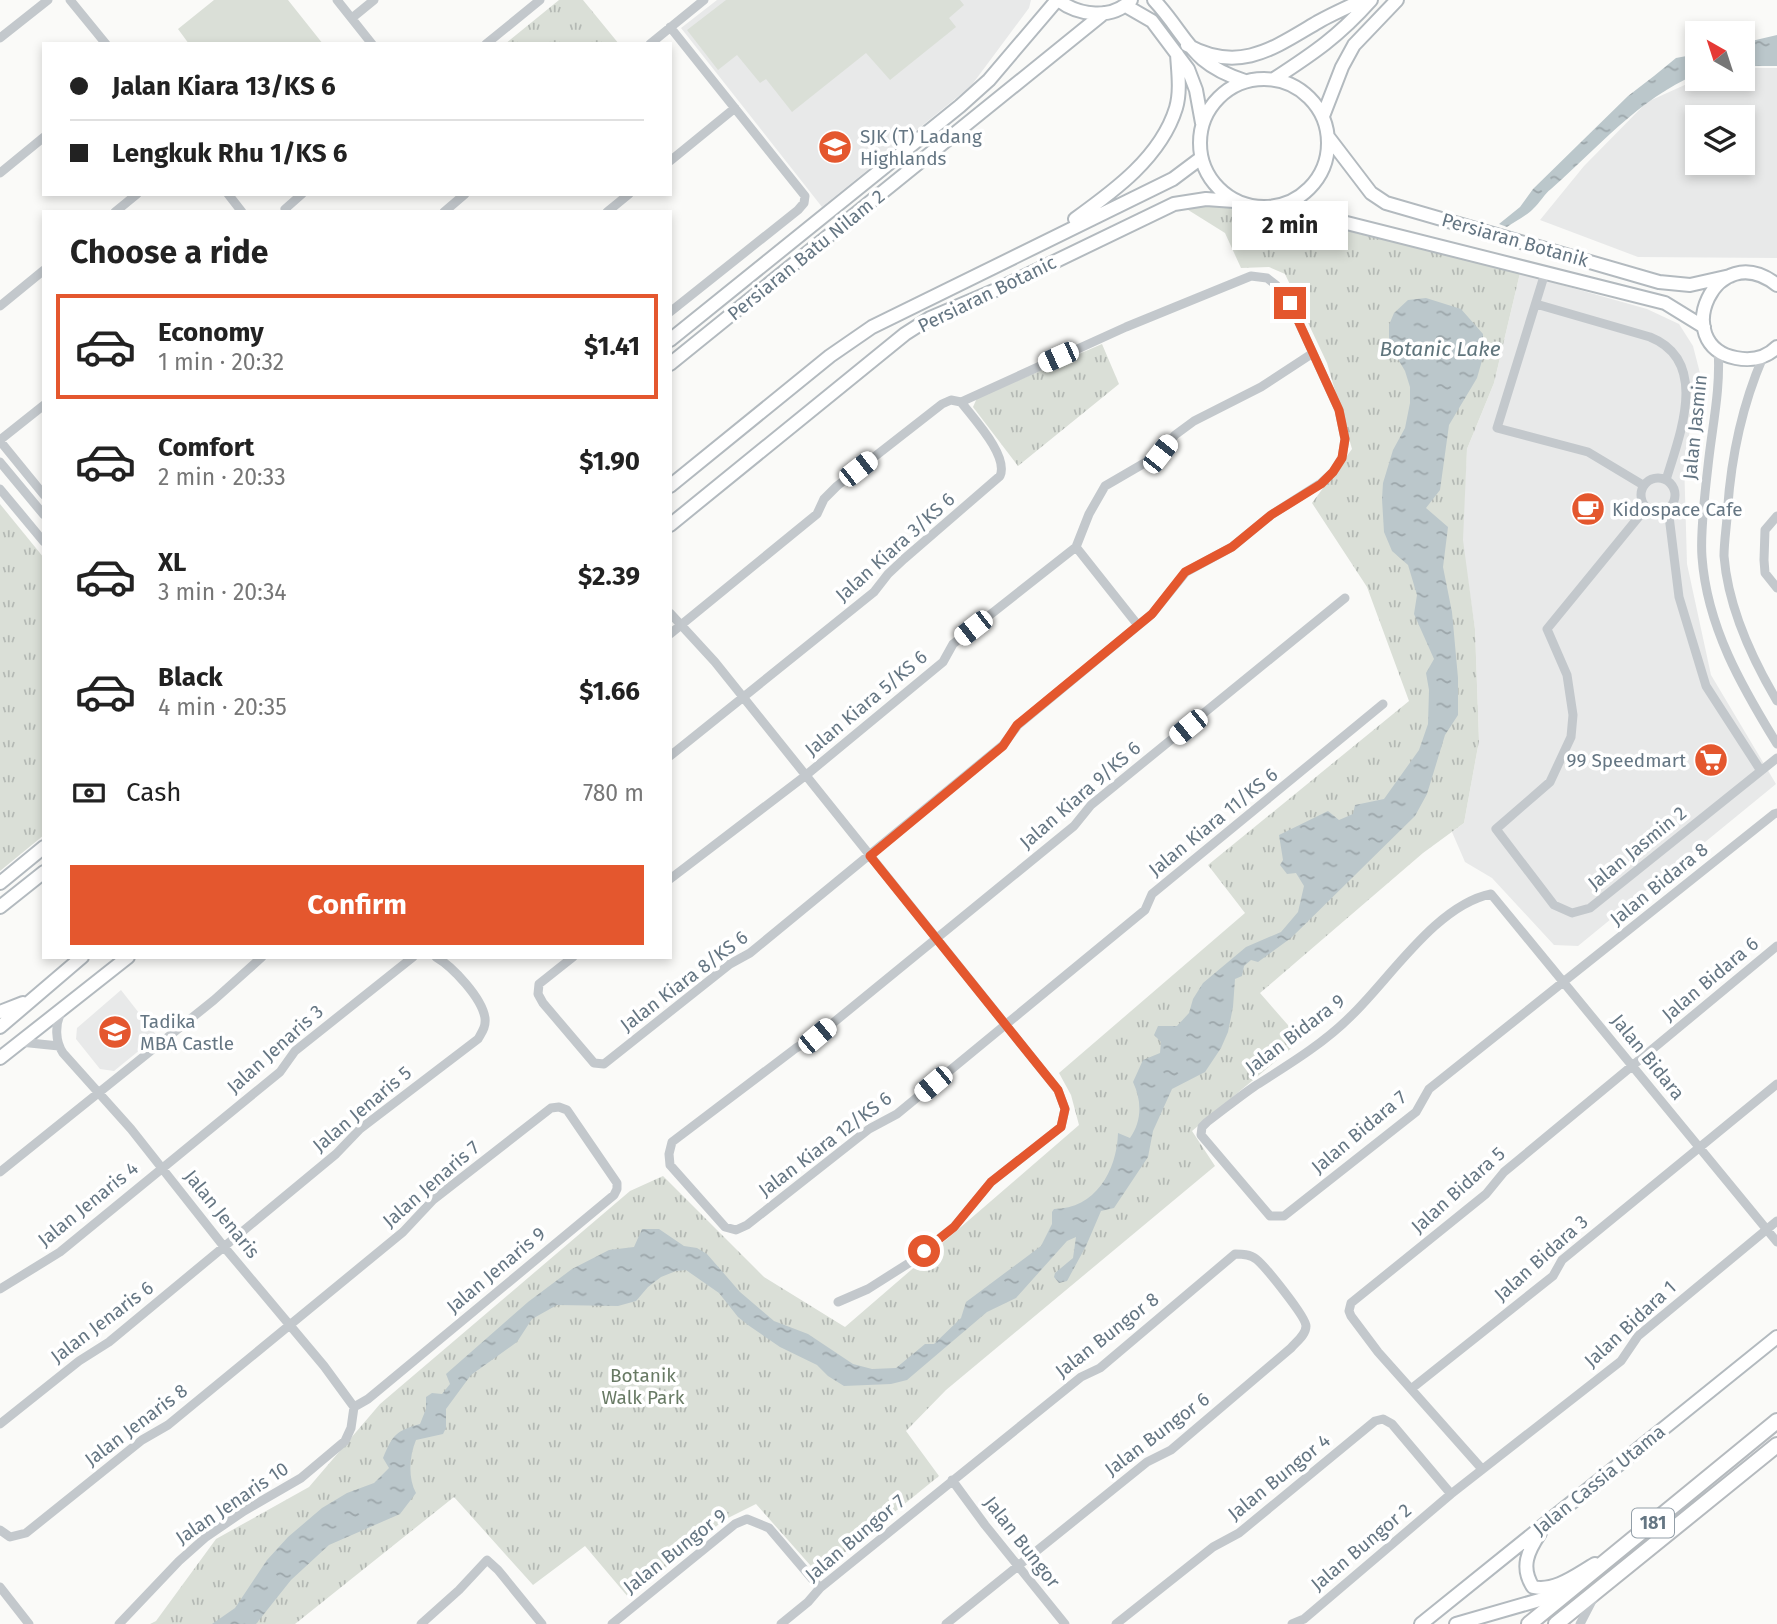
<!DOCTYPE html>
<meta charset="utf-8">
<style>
body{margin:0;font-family:"Fira Sans",sans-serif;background:#f6f6f6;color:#222;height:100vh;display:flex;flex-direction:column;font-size:26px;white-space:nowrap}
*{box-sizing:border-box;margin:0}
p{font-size:23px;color:#767676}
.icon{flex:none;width:38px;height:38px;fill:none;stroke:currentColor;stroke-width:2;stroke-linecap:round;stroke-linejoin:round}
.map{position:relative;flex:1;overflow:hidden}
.drawer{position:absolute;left:42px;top:210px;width:630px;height:749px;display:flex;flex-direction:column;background:#fff;border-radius:0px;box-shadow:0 4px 10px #0003}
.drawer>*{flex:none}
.hud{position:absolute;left:42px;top:42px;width:630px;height:154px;border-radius:0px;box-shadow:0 4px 10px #0003;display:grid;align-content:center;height:154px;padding:0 28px;background:#fff}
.needle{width:46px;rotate:321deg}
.controls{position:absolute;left:1685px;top:21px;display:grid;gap:14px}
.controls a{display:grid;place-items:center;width:70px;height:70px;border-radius:0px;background:#fff;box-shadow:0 4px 10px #0003;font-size:35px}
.end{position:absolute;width:32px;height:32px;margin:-16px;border:9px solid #e4572e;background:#fff;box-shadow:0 0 0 4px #fff}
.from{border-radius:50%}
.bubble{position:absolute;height:49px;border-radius:0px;background:#fff;box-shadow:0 4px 10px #0003;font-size:23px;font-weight:700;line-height:49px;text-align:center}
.car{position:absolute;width:21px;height:42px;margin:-21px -10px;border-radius:9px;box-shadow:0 0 5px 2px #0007;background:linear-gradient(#fff 24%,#345 0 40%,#fff 0 76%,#345 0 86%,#fff 0)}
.hud b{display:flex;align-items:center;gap:24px;height:66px;font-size:26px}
.hud b+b{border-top:2px solid #e0e0e0}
.hud i{width:18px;height:18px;background:#222}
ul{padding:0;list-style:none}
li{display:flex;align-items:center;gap:21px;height:105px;margin:0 14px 10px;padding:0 14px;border:4px solid transparent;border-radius:0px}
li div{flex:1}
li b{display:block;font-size:26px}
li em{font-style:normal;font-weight:700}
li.current{border-color:#e4572e}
li>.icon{width:63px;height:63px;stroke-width:1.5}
h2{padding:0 28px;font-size:32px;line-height:84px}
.pay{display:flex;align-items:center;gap:18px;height:77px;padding:0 28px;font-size:26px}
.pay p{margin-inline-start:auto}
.cta{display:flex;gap:14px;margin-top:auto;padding:14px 28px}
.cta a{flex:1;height:80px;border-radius:0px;background:#e4572e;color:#fff;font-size:28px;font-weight:700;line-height:80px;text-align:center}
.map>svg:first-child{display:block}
</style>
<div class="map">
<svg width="1777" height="1624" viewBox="0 0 1777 1624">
<defs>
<pattern id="grass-tufts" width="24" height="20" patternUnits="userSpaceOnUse" patternTransform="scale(1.75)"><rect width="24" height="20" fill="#dadfd7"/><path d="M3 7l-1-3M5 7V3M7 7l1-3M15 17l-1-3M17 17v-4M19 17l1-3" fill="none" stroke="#b4b9b4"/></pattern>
<pattern id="water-ripples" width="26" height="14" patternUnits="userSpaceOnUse" patternTransform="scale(1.75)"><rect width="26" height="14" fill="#bbc7cb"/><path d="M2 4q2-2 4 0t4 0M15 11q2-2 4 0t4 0" fill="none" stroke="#9ca6aa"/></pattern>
</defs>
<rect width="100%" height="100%" fill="#fafaf8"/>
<path fill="#e8e9e9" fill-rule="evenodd" d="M717 0H1031L1029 8 971 86 822 207 681 28Z
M1743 68H1777V258L1638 257 1540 220 1584 166 1647 102 1698 79H1743ZM1698 117H1743V163H1698Z
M1520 273 1647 309 1679 324 1693 346 1701 377 1684 459 1687 564 1711 675 1776 784 1578 946 1554 945 1492 878 1465 862 1452 832 1464 823 1479 741 1475 629 1462 540 1467 449 1494 383Z
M121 990 157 1036 114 1071 100 1069 76 1039 77 1028Z"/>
<path fill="url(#grass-tufts)" d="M559 0H583L619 44H505Z
M1233 203 1520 273 1494 383 1467 449 1463 540 1475 629 1479 741 1464 823 1423 853 1260 993 1301 1040 1192 1131 1215 1166 946 1390 906 1431 939 1476 818 1574 756 1504 724 1520 629 1598 585 1546 533 1585 454 1497 295 1624H150L156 1621 216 1539 309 1487 380 1404 630 1191 663 1176 764 1277 845 1327 1079 1125 1071 1095 1059 1073 1245 913 1208 865 1409 701 1367 587 1312 503 1352 449 1327 363 1285 274 1269 267 1241 268 1225 233 1185 208Z
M1102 344 1119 384 1018 466 973 407 977 398Z
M0 504 44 558V835L0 871Z"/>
<path fill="#dadfd7" d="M214 0H288L323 44H189L178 29Z
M726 0H960L964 5 949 18 956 27 890 80 866 53 792 112 766 79 760 83 737 55 718 70 687 30Z"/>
<path fill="url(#water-ripples)" d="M1777 35V66H1743V43Z
M1697 54V74C1638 99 1598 148 1551 189 1544 194 1540 203 1533 209 1526 216 1515 221 1507 227L1499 224 1520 207 1533 189 1628 96 1654 76 1676 58Z
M1426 298 1461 309 1483 334V357L1477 378 1449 425 1440 490 1426 508 1448 527 1443 567 1452 612 1458 678V715L1445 735 1427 794 1415 816 1291 938 1258 962 1251 960 1244 966 1242 976 1235 979 1233 1007 1228 1032 1221 1048 1205 1072 1172 1089 1153 1131 1148 1157 1114 1208 1101 1211 1086 1246 1067 1281 1059 1283 1054 1277 1055 1273 1073 1258 1076 1237 1067 1241 1016 1298 987 1312 907 1380 891 1384 844 1386 828 1376 817 1365 780 1347 748 1325 738 1317 719 1293 686 1270 676 1271 661 1277 648 1287 636 1301 618 1306 557 1305 532 1319 517 1342 471 1375 446 1409V1428L443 1434 416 1440C409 1457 408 1478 416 1493L400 1514 329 1545 291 1580 256 1624H212L235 1608 267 1560 288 1537 322 1508 347 1493 374 1483 389 1468 383 1458C393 1434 396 1431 420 1424L426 1409V1397L432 1393 442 1394 450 1384 446 1374 528 1302 572 1269 609 1250 634 1247 642 1229H659L684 1246 697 1248 707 1254 740 1292 774 1321 808 1334 853 1364 872 1369 896 1368 925 1344H934L961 1318 966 1302 1041 1246 1052 1224V1212L1054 1209C1095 1209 1117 1171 1118 1133L1130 1138C1142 1121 1142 1101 1133 1082L1143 1060 1160 1053 1161 1042 1154 1035 1158 1026H1177L1189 1013 1193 999 1203 983 1246 947 1281 932 1298 912 1304 886 1296 873 1287 874 1280 865 1283 860 1279 835 1328 811 1339 820 1353 814 1355 805 1384 799 1419 750 1428 724 1429 690 1426 673 1434 659 1414 614 1417 595 1408 565 1392 551 1384 532 1382 499 1383 483 1393 450 1405 428 1410 403V387L1405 371 1389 344V325L1394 313 1408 300Z"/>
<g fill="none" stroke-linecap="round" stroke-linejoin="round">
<g stroke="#b3babf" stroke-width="16">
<path id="secondary" d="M1058 0C1079 16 1112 20 1131 0
M1154 0C1189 38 1189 63 1245 81
M1126 6 1152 21 1188 69 1196 90 1202 123
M1187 45C1239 74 1274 48 1318 22 1332 14 1348 7 1363 0
M1200 143a64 64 0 1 1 128 0a64 64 0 1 1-128 0Z
M1274 79C1314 53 1339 36 1371 0
M1323 116 1342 67 1354 45 1397 0
M1329 138 1371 193 1386 203 1659 282 1690 285 1730 276
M1279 206 1665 303 1704 327
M1075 219C1114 191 1161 157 1176 108 1181 91 1178 71 1177 54
M1777 285C1715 236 1669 345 1736 358 1751 361 1766 358 1777 347
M670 340 960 106 989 80 1057 0
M670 364 1104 13
M670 486 830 356 872 327 1173 179 1201 158
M670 525 905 334 930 318 998 289 1174 204 1206 199 1234 201
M0 883 44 847
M0 907 44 872
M0 1012 23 1003
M0 1027 82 957
M0 1058 128 957
M1540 1533C1528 1551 1520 1567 1533 1587 1555 1592 1576 1575 1595 1564
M1421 1624 1777 1337
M1456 1624 1567 1592"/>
</g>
<g stroke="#b5babe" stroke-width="18">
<path id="primary" d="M1529 1624 1777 1421
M1556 1624 1777 1445"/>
</g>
<path stroke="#c3c8cc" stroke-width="9" d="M70 0 106 44
M337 0 372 44
M352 18 374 0
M670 27 805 196 804 203 798 210 670 312
M0 38 48 0
M486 44 540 0
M650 44 704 0
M670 161 735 108
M0 173 44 137
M228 194 242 212
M115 212 137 194
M287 212 285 209 302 194
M444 212 465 194
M607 212 629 194
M1545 273 1497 428 1588 452 1643 485
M1536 304 1650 337C1710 361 1680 434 1666 480
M0 306 44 270
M1718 349C1721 389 1712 427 1708 466 1705 492 1700 533 1702 557 1707 627 1742 687 1777 744
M1763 357C1741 408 1730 463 1727 518 1726 530 1724 544 1724 556 1728 607 1751 657 1777 701
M0 440 44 405
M0 441 44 495
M0 462 44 515
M1641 495a17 17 0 1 1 34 0a17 17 0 1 1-34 0Z
M0 489 44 542
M1646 508 1547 629 1567 675 1573 715 1571 737 1550 782 1496 829 1554 905 1572 913 1590 908 1777 758
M1668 508 1679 597 1706 686 1761 771
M1777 516 1765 530 1764 560 1765 573 1777 588
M1076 547 1137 624
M1345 598 1091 805 1074 826 817 1036 796 1048 672 1142 669 1154 670 1165 725 1227 736 1230 747 1225 869 1129 897 1114 1145 910 1152 894 1383 704
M670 613 715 662 1058 1090 1065 1109 1061 1127 991 1182 954 1227 909 1263 868 1289 838 1302
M670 634 817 514 824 499 837 486 942 404 951 400 961 402
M670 756 874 592 888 574 904 559 1000 476C1009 456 973 418 961 402
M1777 813 1774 814 1429 1089 1416 1112 1284 1216H1270L1201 1135 1202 1127 1207 1122C1223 1110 1239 1097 1255 1086 1288 1065 1323 1044 1351 1016 1389 980 1436 905 1491 894L1777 1242
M670 879 805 776 943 662 953 644 1076 547 1089 514 1105 486 1160 454 1175 435 1194 421 1261 387 1313 353
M1777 946 1504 1172 1486 1194 1351 1303 1349 1311 1351 1316 1378 1352 1411 1389 1553 1276 1562 1260 1777 1084
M573 957 539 984 538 994 543 1003 594 1063 604 1064 730 964 750 953 1003 745 1018 725 1152 614 1186 572 1232 547 1271 515 1321 483 1333 472 1342 458 1345 439 1339 410 1290 303 1276 285 1267 278 1251 276 1126 327 961 402
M61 1012C55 1025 55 1041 63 1053L131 1129 225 1248 324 1366 354 1407
M20 1042 59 1046
M0 1172 214 1000 262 957
M0 1289 60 1252 280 1072 295 1051 413 957
M1411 1389 1482 1469
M0 1424 79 1361 109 1342 336 1154 360 1129 478 1039C482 1032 486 1027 485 1018 482 998 453 967 436 957
M952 1480 985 1525 1065 1624
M0 1530 10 1537 26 1533 142 1440 168 1425 403 1232 433 1200 551 1108 559 1107 567 1110 617 1183V1189L614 1195 368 1399 354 1407
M0 1587 29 1624
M119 1624 179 1561 206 1537 244 1511 301 1478 345 1441 351 1428 354 1407
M421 1624 459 1590 487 1560 498 1570 542 1624
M612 1624 735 1524 747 1519 769 1528 820 1588
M781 1624 808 1602 820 1588 1081 1377 1100 1368 1235 1254C1242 1254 1250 1254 1256 1259 1265 1266 1306 1317 1306 1326 1306 1335 1296 1342 1291 1348L1171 1450 1147 1462 946 1624
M1116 1624 1213 1547 1239 1533 1375 1421 1383 1419 1392 1424 1451 1494
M1292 1624 1304 1619 1451 1494 1621 1361 1638 1336 1777 1221
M1580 1624 1594 1597"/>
<use href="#secondary" stroke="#fff" stroke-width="12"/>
<use href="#primary" stroke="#fff" stroke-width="14"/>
</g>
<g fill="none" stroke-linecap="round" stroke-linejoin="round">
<path stroke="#e4572e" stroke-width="9" d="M924 1251 954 1227 991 1182 1061 1127 1065 1109 1058 1090 870 856 1003 746 1017 725 1152 614 1185 572 1232 547 1271 515 1321 484 1333 472 1342 458 1345 439 1339 410 1290 303"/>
</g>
<defs>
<g id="school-disc" transform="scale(1.75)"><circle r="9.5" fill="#e4572e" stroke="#fff"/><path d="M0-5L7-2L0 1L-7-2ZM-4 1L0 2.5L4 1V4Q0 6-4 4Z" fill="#fff"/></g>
<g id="cafe-disc" transform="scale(1.75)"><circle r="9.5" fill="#e4572e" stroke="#fff"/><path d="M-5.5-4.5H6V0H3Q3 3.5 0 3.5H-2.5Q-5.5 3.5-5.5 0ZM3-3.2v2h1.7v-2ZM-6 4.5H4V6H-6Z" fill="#fff"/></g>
<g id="supermarket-disc" transform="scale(1.75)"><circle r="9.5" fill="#e4572e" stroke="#fff"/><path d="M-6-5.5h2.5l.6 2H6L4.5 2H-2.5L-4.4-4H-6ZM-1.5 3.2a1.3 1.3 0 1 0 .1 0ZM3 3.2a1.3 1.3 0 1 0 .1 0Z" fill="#fff"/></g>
</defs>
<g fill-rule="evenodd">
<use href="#school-disc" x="835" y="147"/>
<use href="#cafe-disc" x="1588" y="509"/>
<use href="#supermarket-disc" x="1711" y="760"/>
<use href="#school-disc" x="115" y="1032"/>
</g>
<g text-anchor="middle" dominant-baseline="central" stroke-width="7" stroke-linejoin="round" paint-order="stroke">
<rect fill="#fff" stroke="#939fa8" stroke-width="2" x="1632" y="1508.5" width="42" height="29" rx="5"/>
<g font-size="18" font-weight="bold" fill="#657683">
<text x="1653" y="1523">181</text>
</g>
<g font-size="19" fill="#657683" stroke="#fff" text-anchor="start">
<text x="860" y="136">SJK (T) Ladang<tspan x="860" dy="22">Highlands</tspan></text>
<text x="1612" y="509">Kidospace Cafe</text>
<text x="1686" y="760" text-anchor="end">99 Speedmart</text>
<text x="140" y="1021">Tadika<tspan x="140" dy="22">MBA Castle</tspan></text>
</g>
<g font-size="19" fill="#657683" stroke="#fff">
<text transform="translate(1515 240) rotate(16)">Persiaran Botanik</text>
<text transform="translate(806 255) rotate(-39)">Persiaran Batu Nilam 2</text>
<text transform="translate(987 294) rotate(-26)">Persiaran Botanic</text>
<text transform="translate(1695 427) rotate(-84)">Jalan Jasmin</text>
<text transform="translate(895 547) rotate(-42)">Jalan Kiara 3/KS 6</text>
<text transform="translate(866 703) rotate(-40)">Jalan Kiara 5/KS 6</text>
<text transform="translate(1080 795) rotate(-41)">Jalan Kiara 9/KS 6</text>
<text transform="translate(1213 822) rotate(-39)">Jalan Kiara 11/KS 6</text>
<text transform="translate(1637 848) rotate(-39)">Jalan Jasmin 2</text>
<text transform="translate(1659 884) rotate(-39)">Jalan Bidara 8</text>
<text transform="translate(1710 979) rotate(-40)">Jalan Bidara 6</text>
<text transform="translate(684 981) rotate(-37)">Jalan Kiara 8/KS 6</text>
<text transform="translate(1295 1034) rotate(-37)">Jalan Bidara 9</text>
<text transform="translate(275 1049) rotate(-42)">Jalan Jenaris 3</text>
<text transform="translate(1648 1057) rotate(51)">Jalan Bidara</text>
<text transform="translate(362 1109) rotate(-40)">Jalan Jenaris 5</text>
<text transform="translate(1359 1132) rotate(-40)">Jalan Bidara 7</text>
<text transform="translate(825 1144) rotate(-37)">Jalan Kiara 12/KS 6</text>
<text transform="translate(431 1184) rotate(-41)">Jalan Jenaris 7</text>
<text transform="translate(1458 1190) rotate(-42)">Jalan Bidara 5</text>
<text transform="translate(88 1204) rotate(-39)">Jalan Jenaris 4</text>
<text transform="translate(222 1214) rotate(51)">Jalan Jenaris</text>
<text transform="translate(1541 1258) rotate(-42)">Jalan Bidara 3</text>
<text transform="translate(496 1270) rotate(-40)">Jalan Jenaris 9</text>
<text transform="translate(102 1322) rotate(-37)">Jalan Jenaris 6</text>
<text transform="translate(1630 1324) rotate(-43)">Jalan Bidara 1</text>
<text transform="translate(1107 1335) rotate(-38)">Jalan Bungor 8</text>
<text transform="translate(136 1425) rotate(-37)">Jalan Jenaris 8</text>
<text transform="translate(1157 1434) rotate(-37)">Jalan Bungor 6</text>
<text transform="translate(1279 1477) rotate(-39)">Jalan Bungor 4</text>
<text transform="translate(1599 1480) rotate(-39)">Jalan Cassia Utama</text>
<text transform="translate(232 1503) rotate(-34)">Jalan Jenaris 10</text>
<text transform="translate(855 1538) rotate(-40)">Jalan Bungor 7</text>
<text transform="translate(1022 1542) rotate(52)">Jalan Bungor</text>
<text transform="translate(1361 1547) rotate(-40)">Jalan Bungor 2</text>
<text transform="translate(675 1551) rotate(-38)">Jalan Bungor 9</text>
</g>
<g font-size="19" fill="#687a64" stroke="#fff">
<text x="643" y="1375">Botanik<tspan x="643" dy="22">Walk Park</tspan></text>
</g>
<g font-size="21" font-style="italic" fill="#60757c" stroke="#fff">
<text x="1440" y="349">Botanic Lake</text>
</g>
</g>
</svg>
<div class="controls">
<a><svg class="needle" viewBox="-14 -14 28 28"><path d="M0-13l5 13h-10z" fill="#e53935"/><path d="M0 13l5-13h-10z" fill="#767676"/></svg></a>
<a><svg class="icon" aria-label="layers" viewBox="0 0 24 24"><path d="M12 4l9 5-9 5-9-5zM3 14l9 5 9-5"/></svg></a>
</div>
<i class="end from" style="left:924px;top:1251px"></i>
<i class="end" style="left:1290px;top:303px"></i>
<div class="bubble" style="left:1232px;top:201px;width:116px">2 min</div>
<i class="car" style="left:1058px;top:357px;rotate:246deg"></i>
<i class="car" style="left:1160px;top:454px;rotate:38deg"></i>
<i class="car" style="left:858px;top:469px;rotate:52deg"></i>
<i class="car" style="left:973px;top:628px;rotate:232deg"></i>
<i class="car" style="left:1188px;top:727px;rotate:231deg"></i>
<i class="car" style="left:817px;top:1036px;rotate:50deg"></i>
<i class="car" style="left:933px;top:1084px;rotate:230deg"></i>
<div class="hud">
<b><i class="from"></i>Jalan Kiara 13/KS 6</b>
<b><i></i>Lengkuk Rhu 1/KS 6</b>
</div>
<section class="drawer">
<h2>Choose a ride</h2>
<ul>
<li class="current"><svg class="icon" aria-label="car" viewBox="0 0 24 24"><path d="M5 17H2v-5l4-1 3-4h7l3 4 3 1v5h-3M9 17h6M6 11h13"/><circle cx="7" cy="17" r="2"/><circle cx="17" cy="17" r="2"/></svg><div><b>Economy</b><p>1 min · 20:32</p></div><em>$1.41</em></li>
<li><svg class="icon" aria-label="car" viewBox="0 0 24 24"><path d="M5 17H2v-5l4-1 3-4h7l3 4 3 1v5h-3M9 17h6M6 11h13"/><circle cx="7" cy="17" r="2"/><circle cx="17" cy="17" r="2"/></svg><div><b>Comfort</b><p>2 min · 20:33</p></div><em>$1.90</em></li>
<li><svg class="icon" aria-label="car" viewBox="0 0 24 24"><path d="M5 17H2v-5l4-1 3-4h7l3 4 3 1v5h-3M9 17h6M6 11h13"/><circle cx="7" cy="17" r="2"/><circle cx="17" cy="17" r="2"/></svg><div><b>XL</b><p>3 min · 20:34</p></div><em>$2.39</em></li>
<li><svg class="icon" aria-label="car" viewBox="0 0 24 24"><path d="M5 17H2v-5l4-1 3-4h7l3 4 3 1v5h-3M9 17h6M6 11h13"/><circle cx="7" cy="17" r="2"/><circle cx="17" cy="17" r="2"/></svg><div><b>Black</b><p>4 min · 20:35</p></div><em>$1.66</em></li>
</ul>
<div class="pay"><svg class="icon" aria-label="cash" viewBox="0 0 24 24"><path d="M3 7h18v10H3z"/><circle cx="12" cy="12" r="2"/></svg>Cash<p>780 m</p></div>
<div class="cta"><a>Confirm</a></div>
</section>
</div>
